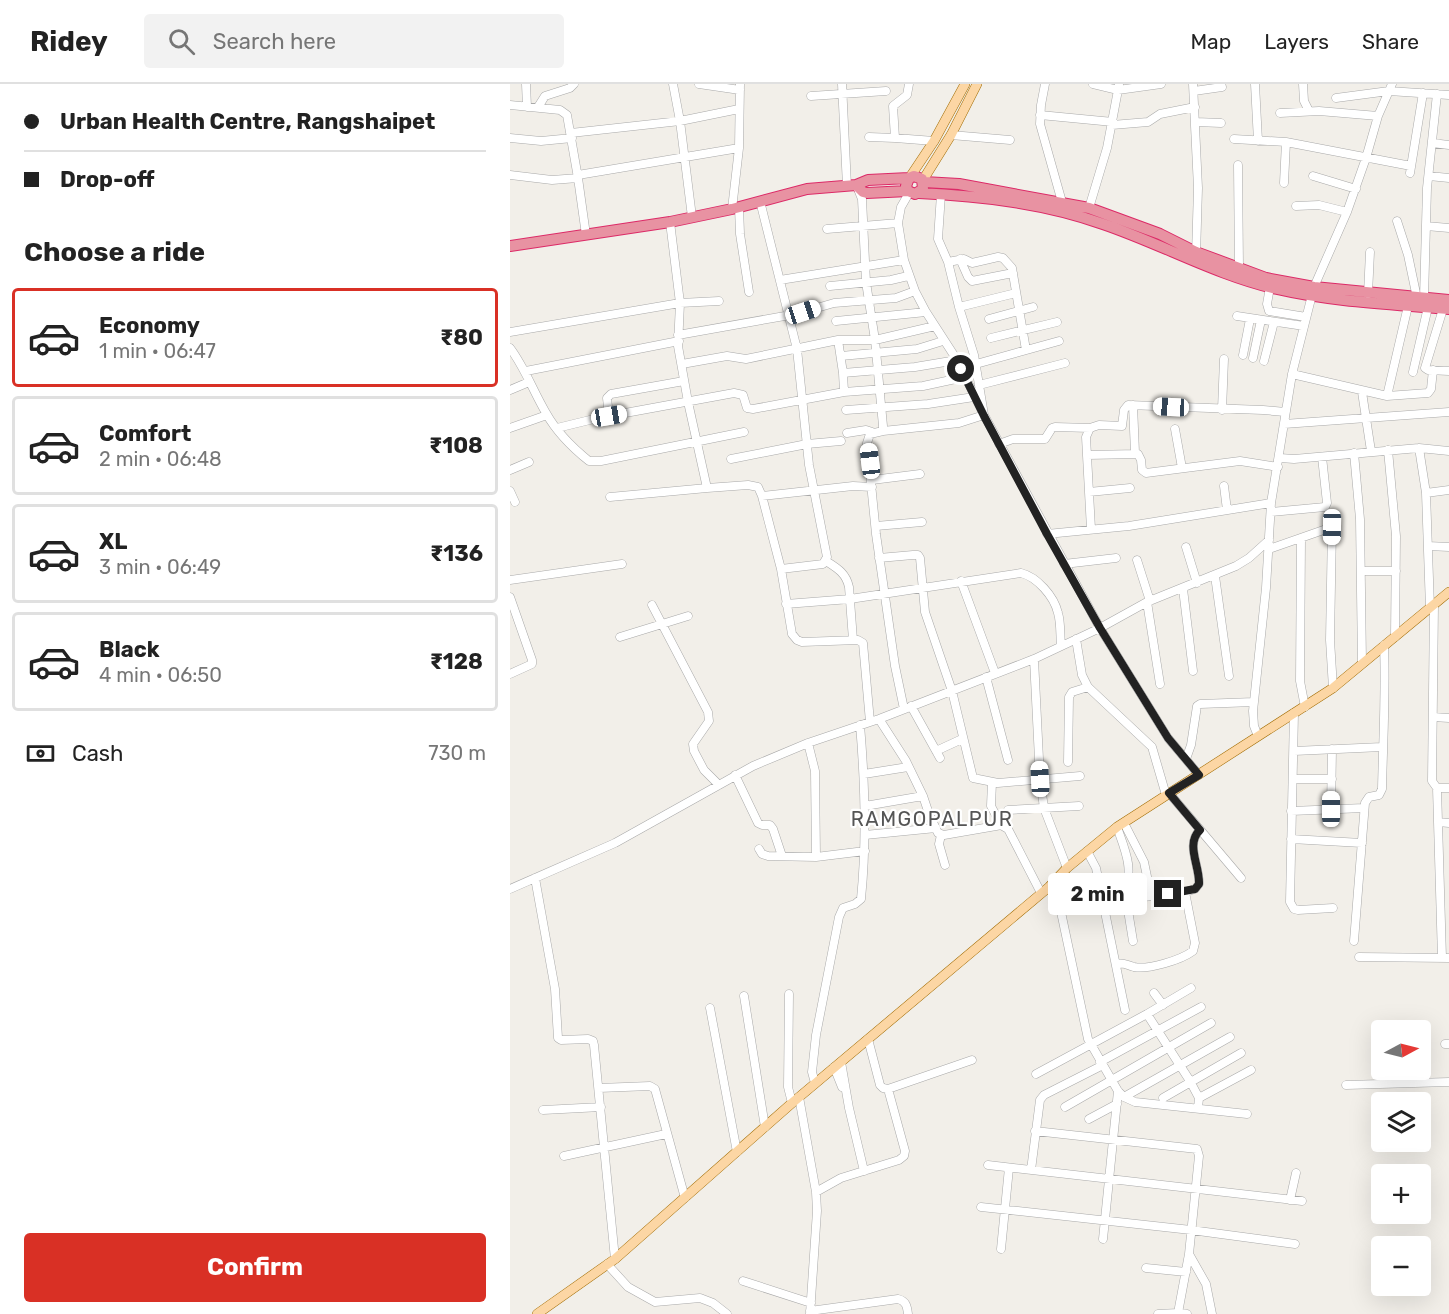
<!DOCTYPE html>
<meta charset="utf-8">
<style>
body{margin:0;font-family:Rubik,sans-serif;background:#f2f2f2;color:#222;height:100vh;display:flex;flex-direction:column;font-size:22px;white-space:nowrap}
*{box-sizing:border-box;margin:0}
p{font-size:20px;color:#767676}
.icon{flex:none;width:33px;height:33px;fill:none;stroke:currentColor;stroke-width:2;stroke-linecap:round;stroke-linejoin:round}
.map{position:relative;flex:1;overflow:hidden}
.details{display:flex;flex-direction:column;background:#fff;width:510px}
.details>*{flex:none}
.hud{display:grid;align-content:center;height:132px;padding:0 24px;background:#fff}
.needle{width:39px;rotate:83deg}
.controls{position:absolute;left:861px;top:936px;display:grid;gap:12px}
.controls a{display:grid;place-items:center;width:60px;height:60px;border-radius:6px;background:#fff;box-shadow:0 6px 24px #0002;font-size:30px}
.end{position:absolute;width:27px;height:27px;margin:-14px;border:8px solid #222;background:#fff;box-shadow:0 0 0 3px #fff}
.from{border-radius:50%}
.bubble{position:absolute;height:42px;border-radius:6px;background:#fff;box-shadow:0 6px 24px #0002;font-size:20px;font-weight:700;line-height:42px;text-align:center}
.car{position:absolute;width:18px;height:36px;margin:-18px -9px;border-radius:8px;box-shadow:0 0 4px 2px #0007;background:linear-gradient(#fff 24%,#345 0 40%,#fff 0 76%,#345 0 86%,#fff 0)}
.hud b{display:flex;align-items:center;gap:21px;height:57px;font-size:22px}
.hud b+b{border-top:2px solid #e0e0e0}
.hud i{width:15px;height:15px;background:#222}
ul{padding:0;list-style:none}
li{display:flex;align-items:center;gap:18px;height:99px;margin:0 12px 9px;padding:0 12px;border:3px solid #e0e0e0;border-radius:6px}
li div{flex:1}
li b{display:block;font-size:22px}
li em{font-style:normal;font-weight:700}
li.active{border-color:#d93025}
li>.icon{width:54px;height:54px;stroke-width:1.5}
h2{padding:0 24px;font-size:27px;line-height:72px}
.pay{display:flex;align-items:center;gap:15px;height:66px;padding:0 24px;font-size:22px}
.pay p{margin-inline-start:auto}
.button{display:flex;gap:12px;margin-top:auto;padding:12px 24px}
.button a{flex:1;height:69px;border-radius:6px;background:#d93025;color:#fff;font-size:24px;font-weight:700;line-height:69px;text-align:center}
header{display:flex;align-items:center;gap:36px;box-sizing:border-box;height:84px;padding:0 30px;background:#fff;border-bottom:2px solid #e0e0e0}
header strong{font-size:28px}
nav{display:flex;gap:33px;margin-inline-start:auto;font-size:21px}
.search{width:420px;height:54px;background:#f2f2f2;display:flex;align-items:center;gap:15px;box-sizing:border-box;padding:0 21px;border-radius:6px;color:#767676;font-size:22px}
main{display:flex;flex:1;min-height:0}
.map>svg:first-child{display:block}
</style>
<header>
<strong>Ridey</strong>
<div class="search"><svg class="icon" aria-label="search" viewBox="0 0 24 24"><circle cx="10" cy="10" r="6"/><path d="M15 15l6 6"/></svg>Search here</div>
<nav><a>Map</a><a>Layers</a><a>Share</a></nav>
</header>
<main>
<section class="details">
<div class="hud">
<b><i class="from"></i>Urban Health Centre, Rangshaipet</b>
<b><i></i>Drop-off</b>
</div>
<h2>Choose a ride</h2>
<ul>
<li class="active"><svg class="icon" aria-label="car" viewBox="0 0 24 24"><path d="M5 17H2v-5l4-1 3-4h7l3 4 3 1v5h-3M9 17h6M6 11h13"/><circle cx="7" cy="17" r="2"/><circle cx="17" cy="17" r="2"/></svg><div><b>Economy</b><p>1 min · 06:47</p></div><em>₹80</em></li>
<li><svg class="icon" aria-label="car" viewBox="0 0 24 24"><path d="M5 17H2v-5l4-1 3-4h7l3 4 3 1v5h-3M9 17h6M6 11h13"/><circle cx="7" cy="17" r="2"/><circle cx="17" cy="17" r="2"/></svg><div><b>Comfort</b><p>2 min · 06:48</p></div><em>₹108</em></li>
<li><svg class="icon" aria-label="car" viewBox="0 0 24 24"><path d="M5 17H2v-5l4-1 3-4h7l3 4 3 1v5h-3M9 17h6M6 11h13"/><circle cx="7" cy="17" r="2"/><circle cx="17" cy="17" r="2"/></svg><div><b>XL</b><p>3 min · 06:49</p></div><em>₹136</em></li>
<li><svg class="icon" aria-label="car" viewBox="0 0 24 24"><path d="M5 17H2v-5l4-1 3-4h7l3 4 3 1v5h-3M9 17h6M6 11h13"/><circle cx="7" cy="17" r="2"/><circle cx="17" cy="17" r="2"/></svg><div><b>Black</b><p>4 min · 06:50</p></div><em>₹128</em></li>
</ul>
<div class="pay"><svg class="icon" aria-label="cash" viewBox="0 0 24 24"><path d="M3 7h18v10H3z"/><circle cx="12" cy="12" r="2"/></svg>Cash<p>730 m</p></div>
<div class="button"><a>Confirm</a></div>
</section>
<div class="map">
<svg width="939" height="1230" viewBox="0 0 939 1230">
<rect width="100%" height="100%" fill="#f2efe9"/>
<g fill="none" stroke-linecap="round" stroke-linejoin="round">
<g stroke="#a9a9a9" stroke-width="9">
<path id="minor" d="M16 0 17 23
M163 0 170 37 182 133
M189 0 230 6
M332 0 337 102
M399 0 397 11 383 22 385 54 424 57
M535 0 531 21 530 40 552 118
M583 0 608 6 609 0
M683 0 688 104 686 171
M745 0 748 57
M793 0 794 17 799 27
M684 7 712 3
M301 12 376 7
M826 14 879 7 939 11
M0 21 50 26 57 31 68 94 76 151
M28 23 35 12 60 4 64 0
M770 29 809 27 868 32
M530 31 603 38
M686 38 711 39
M602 41 638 38 650 30 685 23
M61 49 170 37 229 25
M441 51 500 56
M359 53 385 54
M0 54 31 57 62 54
M724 55 776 58 901 82
M922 59 939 61
M728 81 729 184
M900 89 913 9
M0 91 42 96 68 94
M68 91 229 64
M803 92 846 105
M919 92 939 94
M774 99 776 58
M348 105 352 115 356 198 365 256 373 342V347L360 350 357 359 366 450 385 582 394 625
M399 109 391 123 388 139 394 176 405 207 416 228 447 276 474 331 590 544 658 654 689 691
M250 117 287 265 299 381 317 473 313 480 271 485
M786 122 809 121 837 128
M229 123 230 150 239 208
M579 124 597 64 608 6 651 0
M222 125 229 64 230 0
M887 137 898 171 907 214
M160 138 170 219 168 262 178 318 197 404 238 401 248 403 252 412 271 485 282 550 287 556 292 558 348 556 353 559 360 638
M916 142 939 144
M317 145 388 139
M450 175 458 193 462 197 503 189
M438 178 454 175 462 179 488 173 493 174 502 184 516 266
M270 196 394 176
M320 202 381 196 398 192
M760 203 757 220 759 227 796 233
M858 210 860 168
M914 214 917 104 927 10
M449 223 506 209
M933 225 915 284 918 286 939 287
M727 232 794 242
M479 235 523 223
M326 237 416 228
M0 248 170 219 209 217
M168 251 286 230 324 219 386 214 405 207
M481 254 547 238
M328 256 333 289 334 308
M0 264C15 284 23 307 36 329 46 347 64 365 79 377H91L234 348
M733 271 740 235
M331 272 407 265 433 257
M743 274 751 236
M754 277 764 238
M172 280 217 272 236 275 328 256H365L425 242
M466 280 549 257
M16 287 169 257
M903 288 918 223
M333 289 405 283 447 276
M782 290 877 312 898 222
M469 301 555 279
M0 306 19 298
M852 308 861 367
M877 312 918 309 921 305 923 286
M623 321 625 369
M336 326 418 320 464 313
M712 326 714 275
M99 332 97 314 101 310 174 297
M774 340 939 328
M0 344 37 331
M47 344 88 334 224 309 233 311 237 324 243 325 334 308 413 302 455 293
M665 345 672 384
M373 347 449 339 474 331 464 271 449 223 438 178 428 155 431 110
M337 349 356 346 362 348
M489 360 503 355H535L542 344 545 343 580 344
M909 364 916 409 920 524
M878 366 886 452 885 553
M844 369 850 435 852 579
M577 371 628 370 631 376 632 386 636 389 730 377 768 383
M770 374 784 375 909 364 939 367
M221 375 297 360 331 357
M0 386 19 378
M362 396 410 390
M714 402 717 426
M0 407 5 418
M579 408 620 404
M916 409 939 406
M252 412 343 402 362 403
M100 413 197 404
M761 428 815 423 817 419 812 373
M366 442 412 438
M581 445 576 353 580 344 589 341 612 342 614 326 618 321 753 326 775 328
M537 450 619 442 761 419
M791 454 790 597 795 623
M918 462 939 463
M676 463 687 499
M759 465 822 443 820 556 823 604
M369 474 403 471H408L410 474 415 528 442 607 463 694 488 699 570 692
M627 476 640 517
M316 477C327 484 336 489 339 503L343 556
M554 480 606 474
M851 487H886
M705 492 719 592
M0 496 112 480
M451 497 485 589
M673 505 683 587
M0 513 22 576V580L0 590
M637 518 650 600
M276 520 340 515 511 489C527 493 544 512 548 529 551 539 550 551 551 562
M924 520 922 697 927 704H939
M142 521 198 628 199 637 183 660 184 667 194 686 209 701
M110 553 178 532
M566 555 572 591 578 603 642 663 656 711
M524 575 530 695 534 724 557 784
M476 593 498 676
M401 622 430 674
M784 629 780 818 784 825 788 826 823 824
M923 633 939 634
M369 635 396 677 413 712 419 730 428 749 434 751 486 742 491 741 498 745 531 809
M748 652 744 642 743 627 756 504 761 419 782 290 804 203 837 128 856 74 868 32 882 0
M298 659 305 687 306 773 355 767
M426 667 452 655
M784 667 872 663
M676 675 681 661 687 622 690 620 744 618
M558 678 559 613 562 608 578 603
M354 690 398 683
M225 691 248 739 252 741H260L263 745 272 772
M783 695H822
M482 698 481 722 491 741
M927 704 932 874
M659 709 731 794
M355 722 413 712
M821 725 822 665
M498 726 569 722
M781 727 854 724
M928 738 939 739
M355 751 426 744
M431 751 429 760 435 781
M781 755 852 759
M249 765 252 770 258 772 306 773
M577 767 586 784 615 926
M25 794 45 905 48 954 51 956 78 955 83 957 84 961 105 1175
M539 803 547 815 551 828 578 955 608 1007 614 1013 625 1018 737 1030
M0 805 105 759 243 682 298 659 369 635 524 575 590 544 637 518 726 482 739 474 759 456
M675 808 685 805 689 800C690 782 675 760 690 746
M614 812 620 815 641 812
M592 813 613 806C626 788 613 761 607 743
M616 814 623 857
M844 857 855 719 859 713 869 711 872 705C873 657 876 609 874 561
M849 873 939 874
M606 880C614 878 616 881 624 883 638 886 671 876 683 867L685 859 675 808 641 812 634 778 614 739
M644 909 653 921
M279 910 278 1003 282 1019
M234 912 255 1043
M200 924 227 1068
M637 930 680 997 689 1014 688 1024
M935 960H939
M331 978 339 1024 354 1087
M590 978 691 923
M324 983 332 1003
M526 990 637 930 681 904
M305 999 302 988 306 951 329 833 333 824 345 820 351 815C357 756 355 699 350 641
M836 1001 939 998
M89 1004 140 1002 145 1005 175 1114
M378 1005 462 976
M289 1013 306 1108 307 1127 300 1230
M614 1013 720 953
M653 1014 731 969
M689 1014 741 986
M555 1023 701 939
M33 1026 91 1023
M579 1035 607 1020
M525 1047 687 1065 689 1072 679 1170 696 1200 702 1230
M54 1072 156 1050
M478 1081 792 1117
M521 1086 530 1016 534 1011 593 981
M306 1108 331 1094 389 1076 394 1072 395 1067 378 1005 373 1004 370 1001 358 955
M780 1116 786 1089
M471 1123 681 1146 785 1160
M593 1155 608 1007
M491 1165 499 1084
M97 1180 118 1203 145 1218 190 1214 203 1219 217 1230
M636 1184 676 1188
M233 1197 301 1219
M300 1227 388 1215C396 1217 397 1222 398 1230
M648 1230 668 1229
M677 1230 668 1229 679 1170"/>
</g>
<g stroke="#a06b00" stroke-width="10">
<path id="major" d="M400 93 424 57 455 0
M413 96 441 51 467 0
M27 1230 105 1175 282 1019 539 803 557 784 607 743 823 604 939 508"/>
</g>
<g stroke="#dc2a67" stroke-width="12">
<path id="highway" d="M414 98 449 100 579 124 650 150 686 168 756 194 804 203 939 216
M346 101 353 108 357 109 398 107 405 110 413 105 412 95 404 92 399 94 396 102 398 107
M409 109C471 112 534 119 593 140 652 160 706 191 767 205 823 218 882 220 939 225
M0 162 160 138 222 125 297 105 346 101 358 96 399 94"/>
</g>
<use href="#minor" stroke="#fff" stroke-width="8"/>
<use href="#major" stroke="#fcd6a4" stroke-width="9"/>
<use href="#highway" stroke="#e892a2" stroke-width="10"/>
</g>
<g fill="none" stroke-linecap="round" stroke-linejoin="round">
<path stroke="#222" stroke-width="8" d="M451 285 474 332 537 450 590 544 658 654 689 691 659 709 690 746C675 760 690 782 689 800L685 805 658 810"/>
</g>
<g text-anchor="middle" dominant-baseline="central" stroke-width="4.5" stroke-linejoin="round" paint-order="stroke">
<g font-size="20" letter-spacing="1.5" fill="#555" stroke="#fff">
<text x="422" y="735">RAMGOPALPUR</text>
</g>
</g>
</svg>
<div class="controls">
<a><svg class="needle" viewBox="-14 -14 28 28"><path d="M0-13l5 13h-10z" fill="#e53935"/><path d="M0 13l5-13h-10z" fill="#767676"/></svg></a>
<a><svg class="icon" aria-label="layers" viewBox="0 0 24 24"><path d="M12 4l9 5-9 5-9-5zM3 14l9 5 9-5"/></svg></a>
<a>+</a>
<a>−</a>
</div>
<i class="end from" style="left:451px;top:285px"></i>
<i class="end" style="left:658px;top:810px"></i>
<div class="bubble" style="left:538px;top:789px;width:99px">2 min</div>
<i class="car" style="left:293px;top:228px;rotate:72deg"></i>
<i class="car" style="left:661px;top:323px;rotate:273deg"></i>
<i class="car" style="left:99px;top:332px;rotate:80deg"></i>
<i class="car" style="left:360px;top:377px;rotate:353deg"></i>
<i class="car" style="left:822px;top:443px;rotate:181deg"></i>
<i class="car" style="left:530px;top:695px;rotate:357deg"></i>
<i class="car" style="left:821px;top:725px;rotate:0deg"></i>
</div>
</main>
